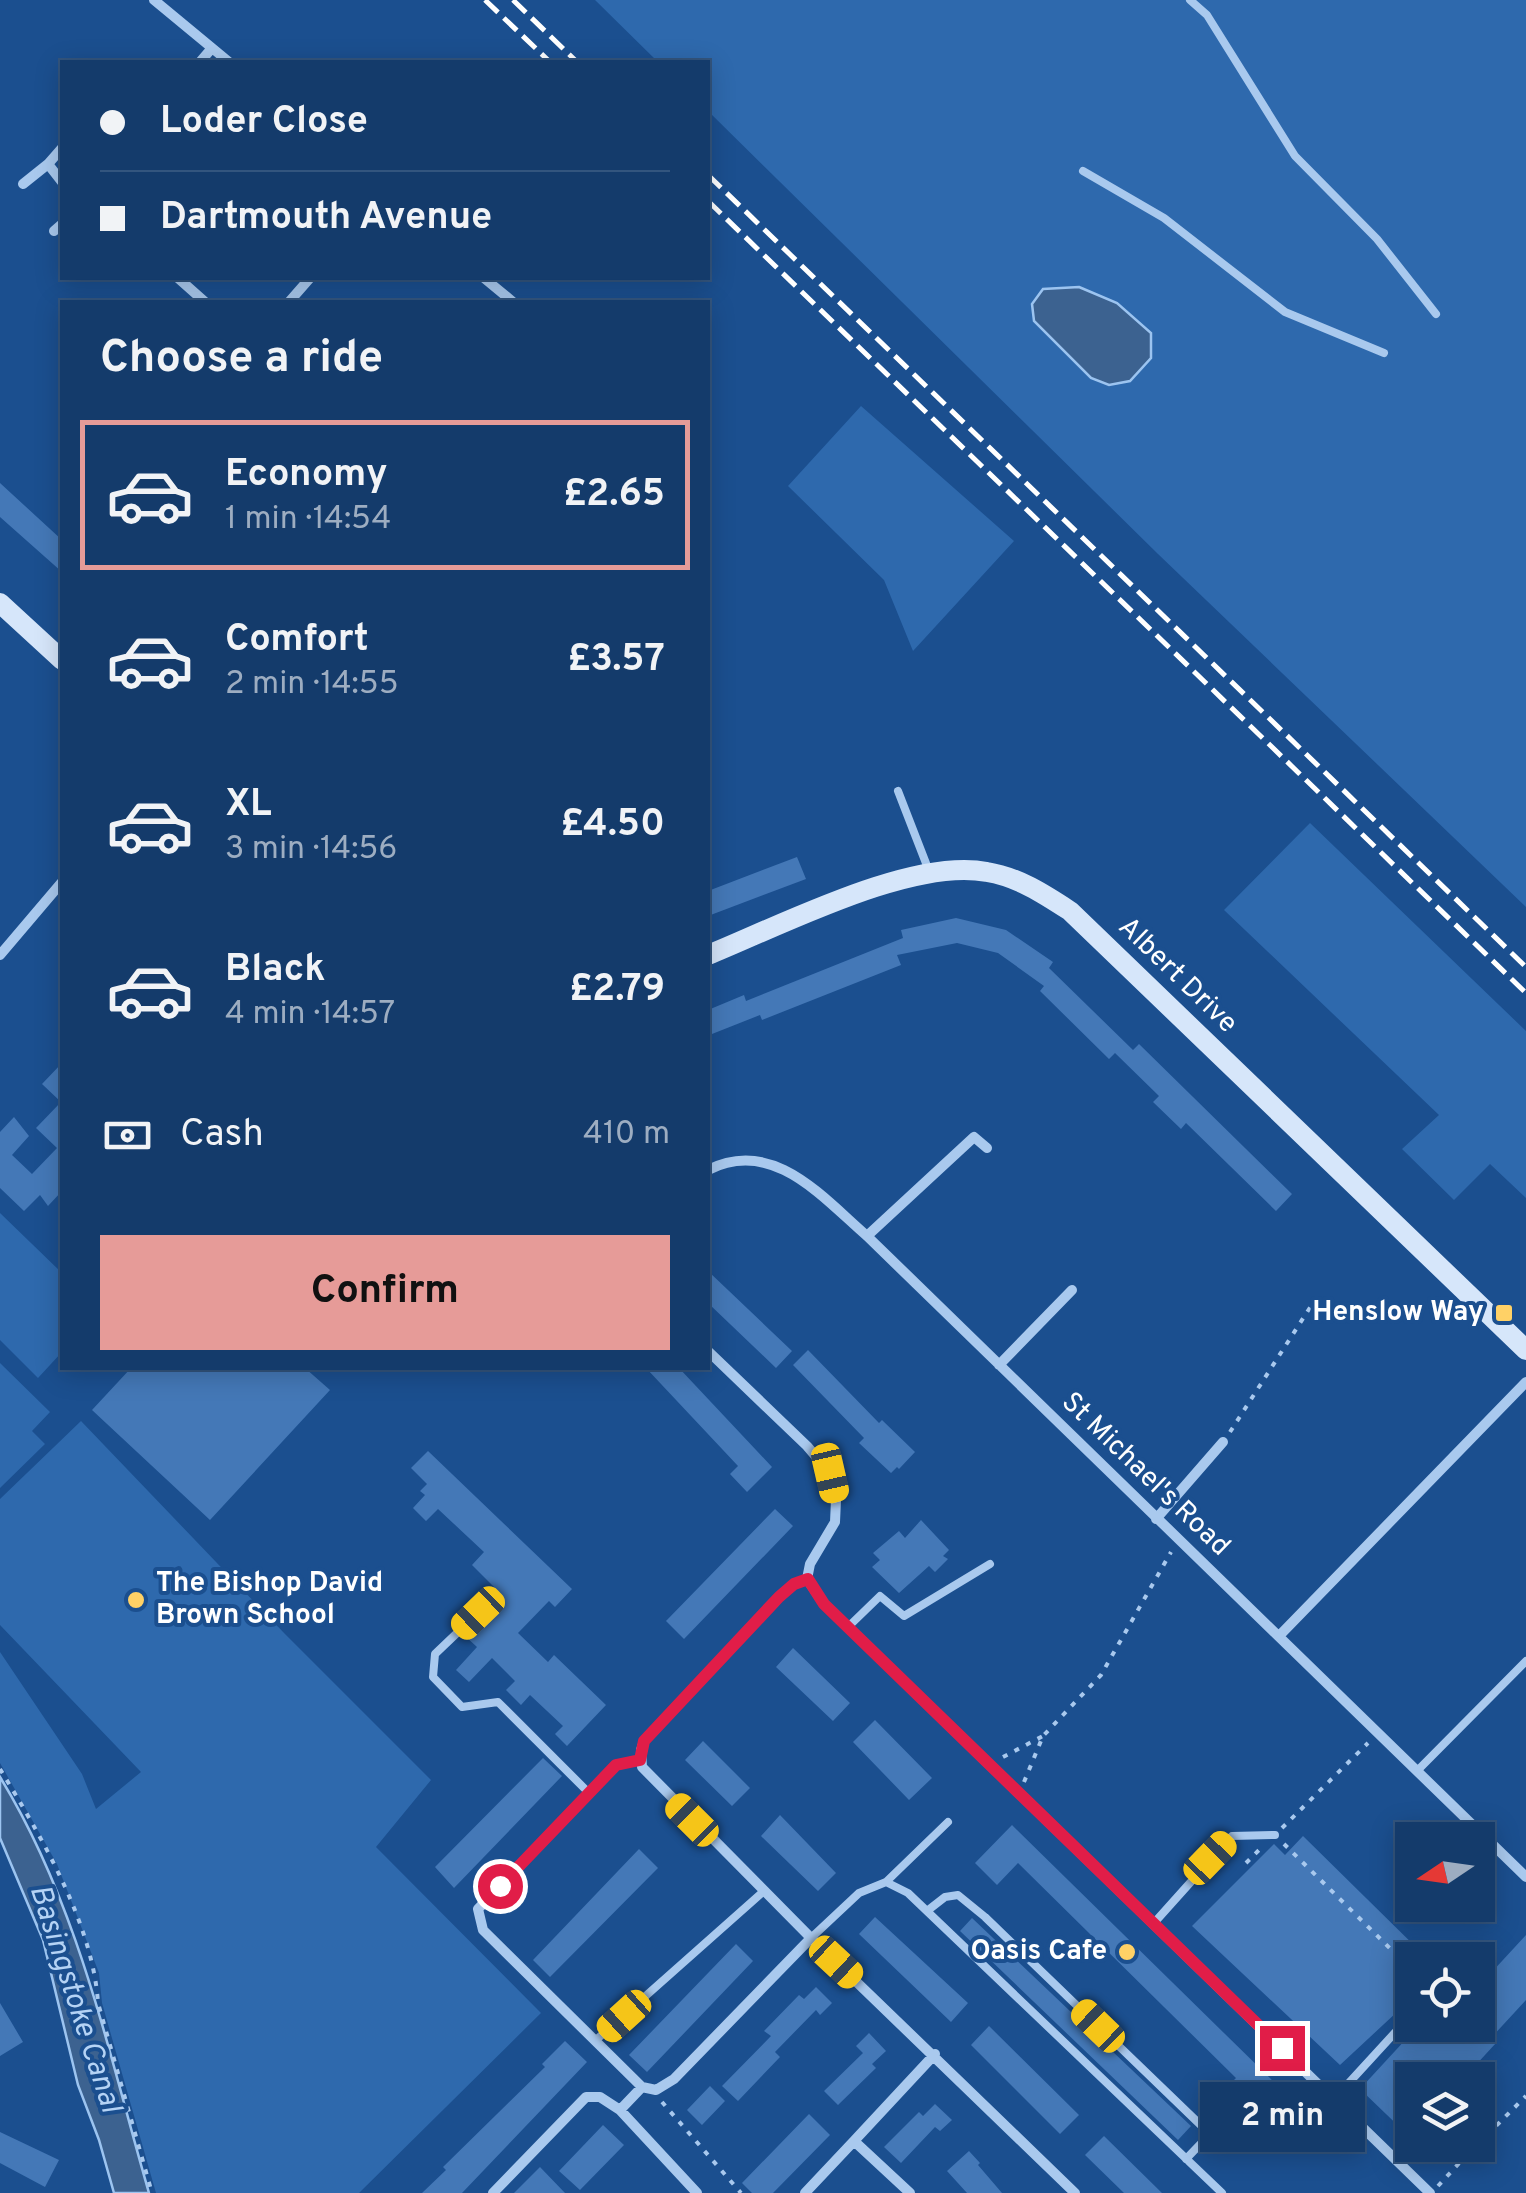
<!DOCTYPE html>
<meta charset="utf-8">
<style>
body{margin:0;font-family:Overpass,sans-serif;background:#214673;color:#f1f3f6;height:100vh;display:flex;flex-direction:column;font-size:38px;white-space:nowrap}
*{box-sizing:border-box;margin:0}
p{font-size:32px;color:#9dadc1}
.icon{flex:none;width:55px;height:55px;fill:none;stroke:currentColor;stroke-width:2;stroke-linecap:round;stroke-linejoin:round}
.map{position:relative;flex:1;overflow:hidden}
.panel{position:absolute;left:60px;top:300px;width:650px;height:1070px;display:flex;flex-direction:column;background:#143b6b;border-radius:0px;box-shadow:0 5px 25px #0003,0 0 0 2px #33557e}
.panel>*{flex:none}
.top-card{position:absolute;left:60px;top:60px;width:650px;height:220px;border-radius:0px;box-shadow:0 5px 25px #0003,0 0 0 2px #33557e;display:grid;align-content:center;height:220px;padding:0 40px;background:#143b6b}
.needle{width:65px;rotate:257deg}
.buttons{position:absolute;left:1395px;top:1822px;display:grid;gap:20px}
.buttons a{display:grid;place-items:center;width:100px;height:100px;border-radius:0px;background:#143b6b;box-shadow:0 5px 25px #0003,0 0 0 2px #33557e;font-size:50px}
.end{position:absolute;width:45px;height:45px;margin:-22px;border:12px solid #e11d48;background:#fff;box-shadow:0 0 0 5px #fff}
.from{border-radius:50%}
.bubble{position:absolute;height:70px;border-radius:0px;background:#143b6b;box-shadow:0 5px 25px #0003,0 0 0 2px #33557e;font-size:32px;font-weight:700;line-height:70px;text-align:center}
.car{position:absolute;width:30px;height:60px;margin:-30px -15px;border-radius:12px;box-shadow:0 0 8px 2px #0007;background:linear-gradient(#f5c518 24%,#345 0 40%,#f5c518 0 76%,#345 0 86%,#f5c518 0)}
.top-card b{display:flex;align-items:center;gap:35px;height:95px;font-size:38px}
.top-card b+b{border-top:2px solid #33557e}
.top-card i{width:25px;height:25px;background:#f1f3f6}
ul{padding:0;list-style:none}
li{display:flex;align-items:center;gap:30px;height:150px;margin:0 20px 15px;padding:0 20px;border:5px solid transparent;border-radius:0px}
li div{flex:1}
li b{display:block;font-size:38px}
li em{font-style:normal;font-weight:700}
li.on{border-color:#e69b98}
li>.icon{width:90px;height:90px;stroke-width:1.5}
h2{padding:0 40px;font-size:45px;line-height:120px}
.pay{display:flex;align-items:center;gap:25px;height:110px;padding:0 40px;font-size:38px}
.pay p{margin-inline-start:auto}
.cta{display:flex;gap:20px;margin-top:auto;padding:20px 40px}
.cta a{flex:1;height:115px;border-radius:0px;background:#e69b98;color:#111;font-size:40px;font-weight:700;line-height:115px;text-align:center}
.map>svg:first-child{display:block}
</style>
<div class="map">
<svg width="1526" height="2193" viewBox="0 0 1526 2193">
<rect width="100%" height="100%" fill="#1b4f8f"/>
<path fill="#2e69ad" d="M595 0H1526V907L1158 554 708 111V62H658Z
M861 406 1014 541 913 651 884 580 788 486Z
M1310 823 1526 1031V1198L1490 1164 1454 1200 1402 1149 1439 1115 1224 910Z
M0 1213 62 1273V1352L38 1378 0 1340Z
M0 1363 50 1412 32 1431 45 1444 0 1488Z
M81 1421 285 1634 431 1780 376 1847 541 2013 359 2193H156L102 2003 99 1973 57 1864 0 1763V1652L82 1774 96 1809 141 1772 0 1625V1499Z"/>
<path fill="#3c6290" stroke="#9cc4f0" stroke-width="2.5" d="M1079 287 1117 303 1151 333V358L1130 381 1109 385 1091 378 1034 321 1032 304 1043 289Z
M0 1777C78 1904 108 2051 149 2193H114L99 2140 78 2085 43 1940 0 1838Z"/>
<path fill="#4478b7" d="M0 483 62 540V572L0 517Z
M797 857 806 879 708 916V891Z
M956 918 1006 930 1053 962 1049 968 1133 1050 1139 1044 1292 1194 1276 1211 1186 1123 1181 1129 1153 1102 1159 1096 1115 1053 1109 1059 1040 991 1044 986 998 953 957 943 897 955 901 965 762 1020 760 1015 712 1034 708 1010 744 995 746 1001 903 938 901 930Z
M62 1063V1191L48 1206 40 1195 24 1211 0 1188V1132L14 1117 29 1136 12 1155 32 1174 57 1148 36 1128 61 1102 42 1084Z
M708 1271 792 1351 776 1368 708 1303Z
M808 1350 879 1423 882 1420 915 1452 899 1469 897 1467 891 1473 859 1443 864 1438 793 1365Z
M131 1368H305L330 1390 210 1520 92 1410Z
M646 1368H679L772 1467 747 1492 730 1474 738 1466Z
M428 1451 572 1589 555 1607 549 1601 518 1633 548 1662 554 1655 606 1705 567 1746 555 1734 563 1726 530 1695 521 1705 506 1690 515 1681 492 1658 469 1682 456 1670 477 1647 465 1636 499 1600 491 1592 495 1588 472 1565 484 1552 438 1509 426 1521 413 1508 425 1495 420 1491 427 1484 411 1468Z
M775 1509 793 1526 684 1639 666 1621Z
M921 1520 949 1550 943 1556 948 1559 935 1572 929 1566 899 1593 872 1567 880 1560 873 1553 899 1531 905 1538Z
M793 1648 850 1703 833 1721 776 1667Z
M875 1720 932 1778 909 1800 853 1742Z
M703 1741 750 1788 732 1806 685 1760Z
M543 1758 562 1776 454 1888 435 1867Z
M780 1815 836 1873 818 1891 761 1836Z
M1012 1825 1278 2086 1239 2126 1213 2101 1236 2078 1018 1863 997 1885 975 1863Z
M1303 1836 1429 1960H1412V1998L1340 2065 1192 1926 1274 1844 1285 1855Z
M639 1849 658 1868 550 1977 533 1960Z
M875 1917 968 2003 951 2022 859 1934Z
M972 1918 1191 2126 1178 2140 960 1931Z
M1526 1935V2000L1491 2038 1496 2043 1462 2080H1412V2139L1360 2089 1419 2025H1478V1987Z
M736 1944 753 1961 647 2072 629 2055Z
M816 1987 832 2003 820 2015 816 2010 775 2052 780 2057 738 2101 722 2086 771 2036 764 2031 799 1995 804 1999Z
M0 2003 23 2042 0 2056Z
M989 2026 1079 2115 1060 2134 971 2045Z
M869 2033 886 2051 872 2064 876 2068 838 2105 824 2091 863 2053 856 2046Z
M565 2041 587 2062 462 2193H422L446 2170 443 2167 545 2067 542 2064Z
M710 2086 725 2101 702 2125 687 2110Z
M935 2104 952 2120 940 2131 935 2127 901 2163 884 2147 919 2112 923 2116Z
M809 2114 830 2135 773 2193H752L742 2183Z
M603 2125 624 2145 580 2190 559 2171Z
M0 2132 59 2160 45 2187 0 2163Z
M1104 2136 1162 2193H1124L1085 2155Z
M969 2151 980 2163 978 2165 1002 2193H967L947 2171Z
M540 2167 565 2193H514Z"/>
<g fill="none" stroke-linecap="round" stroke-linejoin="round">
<path stroke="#a9c9ee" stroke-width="4" stroke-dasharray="5 8" stroke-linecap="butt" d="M1230 1432 1311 1306
M1003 1757 1043 1736
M0 1769C41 1836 93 1924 98 2003L152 2193
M1024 1782 1043 1736 1101 1675 1171 1552
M1282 1828 1368 1743
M1284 1844 1412 1970
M1246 1863 1261 1848
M662 2102 741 2193
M1478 2144 1526 2096
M1438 2186 1476 2145"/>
<path stroke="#a9c9ee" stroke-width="8" d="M1190 0 1207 15 1295 156 1377 239 1436 314
M1083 171 1164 218 1285 312 1384 353
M898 791 929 871
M478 1613 435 1654 433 1677 462 1707 498 1702 589 1793
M848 1627 880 1596 904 1616 990 1564
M1417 1771 1526 1661
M886 1882 948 1822
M927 1911 945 1897 958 1895 985 1917 1210 2134 1186 2159
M1154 1923 1232 1836 1275 1835
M811 1938 859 1893 886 1882 908 1893 1222 2193
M596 2040 764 1891
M1335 2098 1412 2014"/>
<path stroke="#a9c9ee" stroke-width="10" d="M154 0 229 62
M200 62 212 48
M48 164 62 148
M23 184 48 164 62 182
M54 231 62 224
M178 278 205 302
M484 278 513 302
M289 302 310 278
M0 955 62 882
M708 1170C773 1137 822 1197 867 1236L1526 1877
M867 1236 974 1137 987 1148
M708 1351 807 1446 830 1473 836 1500 835 1522 810 1564 807 1579
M999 1365 1072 1290
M1156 1519 1223 1442
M807 1579 824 1604 1430 2193
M807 1579 794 1584 779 1597 644 1741 641 1750 642 1767 811 1938 1075 2193
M1280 1635 1526 1382
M640 1760 616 1765 478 1909 483 1930 642 2087 656 2090 674 2079 811 1938
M620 2110 697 2193
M854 2141 935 2054
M493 2193 586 2097H600L620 2110 642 2087
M805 2193 854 2141 910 2193"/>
<path stroke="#d6e6fa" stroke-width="20" d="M0 603 62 660
M708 955C780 926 912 857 987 872 1018 877 1044 894 1070 911L1526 1350"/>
<path stroke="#fff" stroke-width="5" stroke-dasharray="18 8" stroke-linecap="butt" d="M485 0 550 62
M513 0 577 62
M708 175 1526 967
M708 201 1526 993"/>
</g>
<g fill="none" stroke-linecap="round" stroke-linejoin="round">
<path stroke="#e11d48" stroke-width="12" d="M500 1886 616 1765 640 1760 644 1741 779 1597 794 1584 808 1579 824 1604 1282 2048"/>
</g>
<g fill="#ffd166" stroke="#1b4f8f" stroke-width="4">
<rect x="1494" y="1303" width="20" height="20" rx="5"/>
<circle cx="136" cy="1600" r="10"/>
<circle cx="1127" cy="1952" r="10"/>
</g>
<g text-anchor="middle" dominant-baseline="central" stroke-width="8" stroke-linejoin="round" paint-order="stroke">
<g font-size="28" fill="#fff" stroke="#1b4f8f">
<text transform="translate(1177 976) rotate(44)">Albert Drive</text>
<text transform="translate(1145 1475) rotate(44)">St Michael's Road</text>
</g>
<g font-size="28" font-weight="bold" fill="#fff" stroke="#1b4f8f" text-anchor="end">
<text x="1484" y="1313">Henslow Way</text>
<text x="156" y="1584" text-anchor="start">The Bishop David<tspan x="156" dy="32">Brown School</tspan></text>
<text x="1107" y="1952">Oasis Cafe</text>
</g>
<g font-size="30" font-style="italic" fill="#b5d3f5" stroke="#1b4f8f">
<text transform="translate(74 1999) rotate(72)">Basingstoke Canal</text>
</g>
</g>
</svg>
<div class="buttons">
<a><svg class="needle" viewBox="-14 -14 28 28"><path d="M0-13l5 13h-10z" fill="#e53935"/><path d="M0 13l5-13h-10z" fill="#9dadc1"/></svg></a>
<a><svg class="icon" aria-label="locate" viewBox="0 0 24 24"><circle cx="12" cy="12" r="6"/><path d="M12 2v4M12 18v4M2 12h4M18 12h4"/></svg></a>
<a><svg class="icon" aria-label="layers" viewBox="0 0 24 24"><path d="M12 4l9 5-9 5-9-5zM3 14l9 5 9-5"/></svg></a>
</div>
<i class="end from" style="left:500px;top:1886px"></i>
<i class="end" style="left:1282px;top:2048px"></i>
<div class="bubble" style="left:1200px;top:2082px;width:165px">2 min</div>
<i class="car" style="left:830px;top:1473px;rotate:167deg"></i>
<i class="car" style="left:478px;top:1613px;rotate:226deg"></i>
<i class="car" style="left:692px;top:1820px;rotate:315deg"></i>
<i class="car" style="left:1210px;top:1858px;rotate:44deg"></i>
<i class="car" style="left:836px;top:1962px;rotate:133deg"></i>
<i class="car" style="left:624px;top:2016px;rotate:228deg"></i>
<i class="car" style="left:1098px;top:2026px;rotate:314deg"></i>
<div class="top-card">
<b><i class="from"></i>Loder Close</b>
<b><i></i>Dartmouth Avenue</b>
</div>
<section class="panel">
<h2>Choose a ride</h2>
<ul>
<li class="on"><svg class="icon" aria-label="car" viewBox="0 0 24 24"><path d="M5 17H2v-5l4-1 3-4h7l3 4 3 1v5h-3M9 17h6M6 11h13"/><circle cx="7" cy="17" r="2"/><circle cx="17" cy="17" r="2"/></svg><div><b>Economy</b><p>1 min · 14:54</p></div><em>£2.65</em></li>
<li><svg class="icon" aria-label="car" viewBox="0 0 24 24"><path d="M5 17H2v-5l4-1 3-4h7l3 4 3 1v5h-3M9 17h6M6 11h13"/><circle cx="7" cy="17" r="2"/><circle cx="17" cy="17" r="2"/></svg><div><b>Comfort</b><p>2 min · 14:55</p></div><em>£3.57</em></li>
<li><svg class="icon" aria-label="car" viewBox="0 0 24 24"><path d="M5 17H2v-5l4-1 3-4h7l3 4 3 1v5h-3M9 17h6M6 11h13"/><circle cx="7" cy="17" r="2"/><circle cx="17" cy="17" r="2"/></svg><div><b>XL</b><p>3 min · 14:56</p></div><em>£4.50</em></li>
<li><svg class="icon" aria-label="car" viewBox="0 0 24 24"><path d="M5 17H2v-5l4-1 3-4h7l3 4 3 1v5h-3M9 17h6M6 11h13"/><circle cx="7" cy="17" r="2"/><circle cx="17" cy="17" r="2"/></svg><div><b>Black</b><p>4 min · 14:57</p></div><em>£2.79</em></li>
</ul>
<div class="pay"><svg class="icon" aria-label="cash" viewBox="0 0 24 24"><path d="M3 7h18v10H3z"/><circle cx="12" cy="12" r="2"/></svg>Cash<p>410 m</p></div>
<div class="cta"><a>Confirm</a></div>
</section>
</div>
